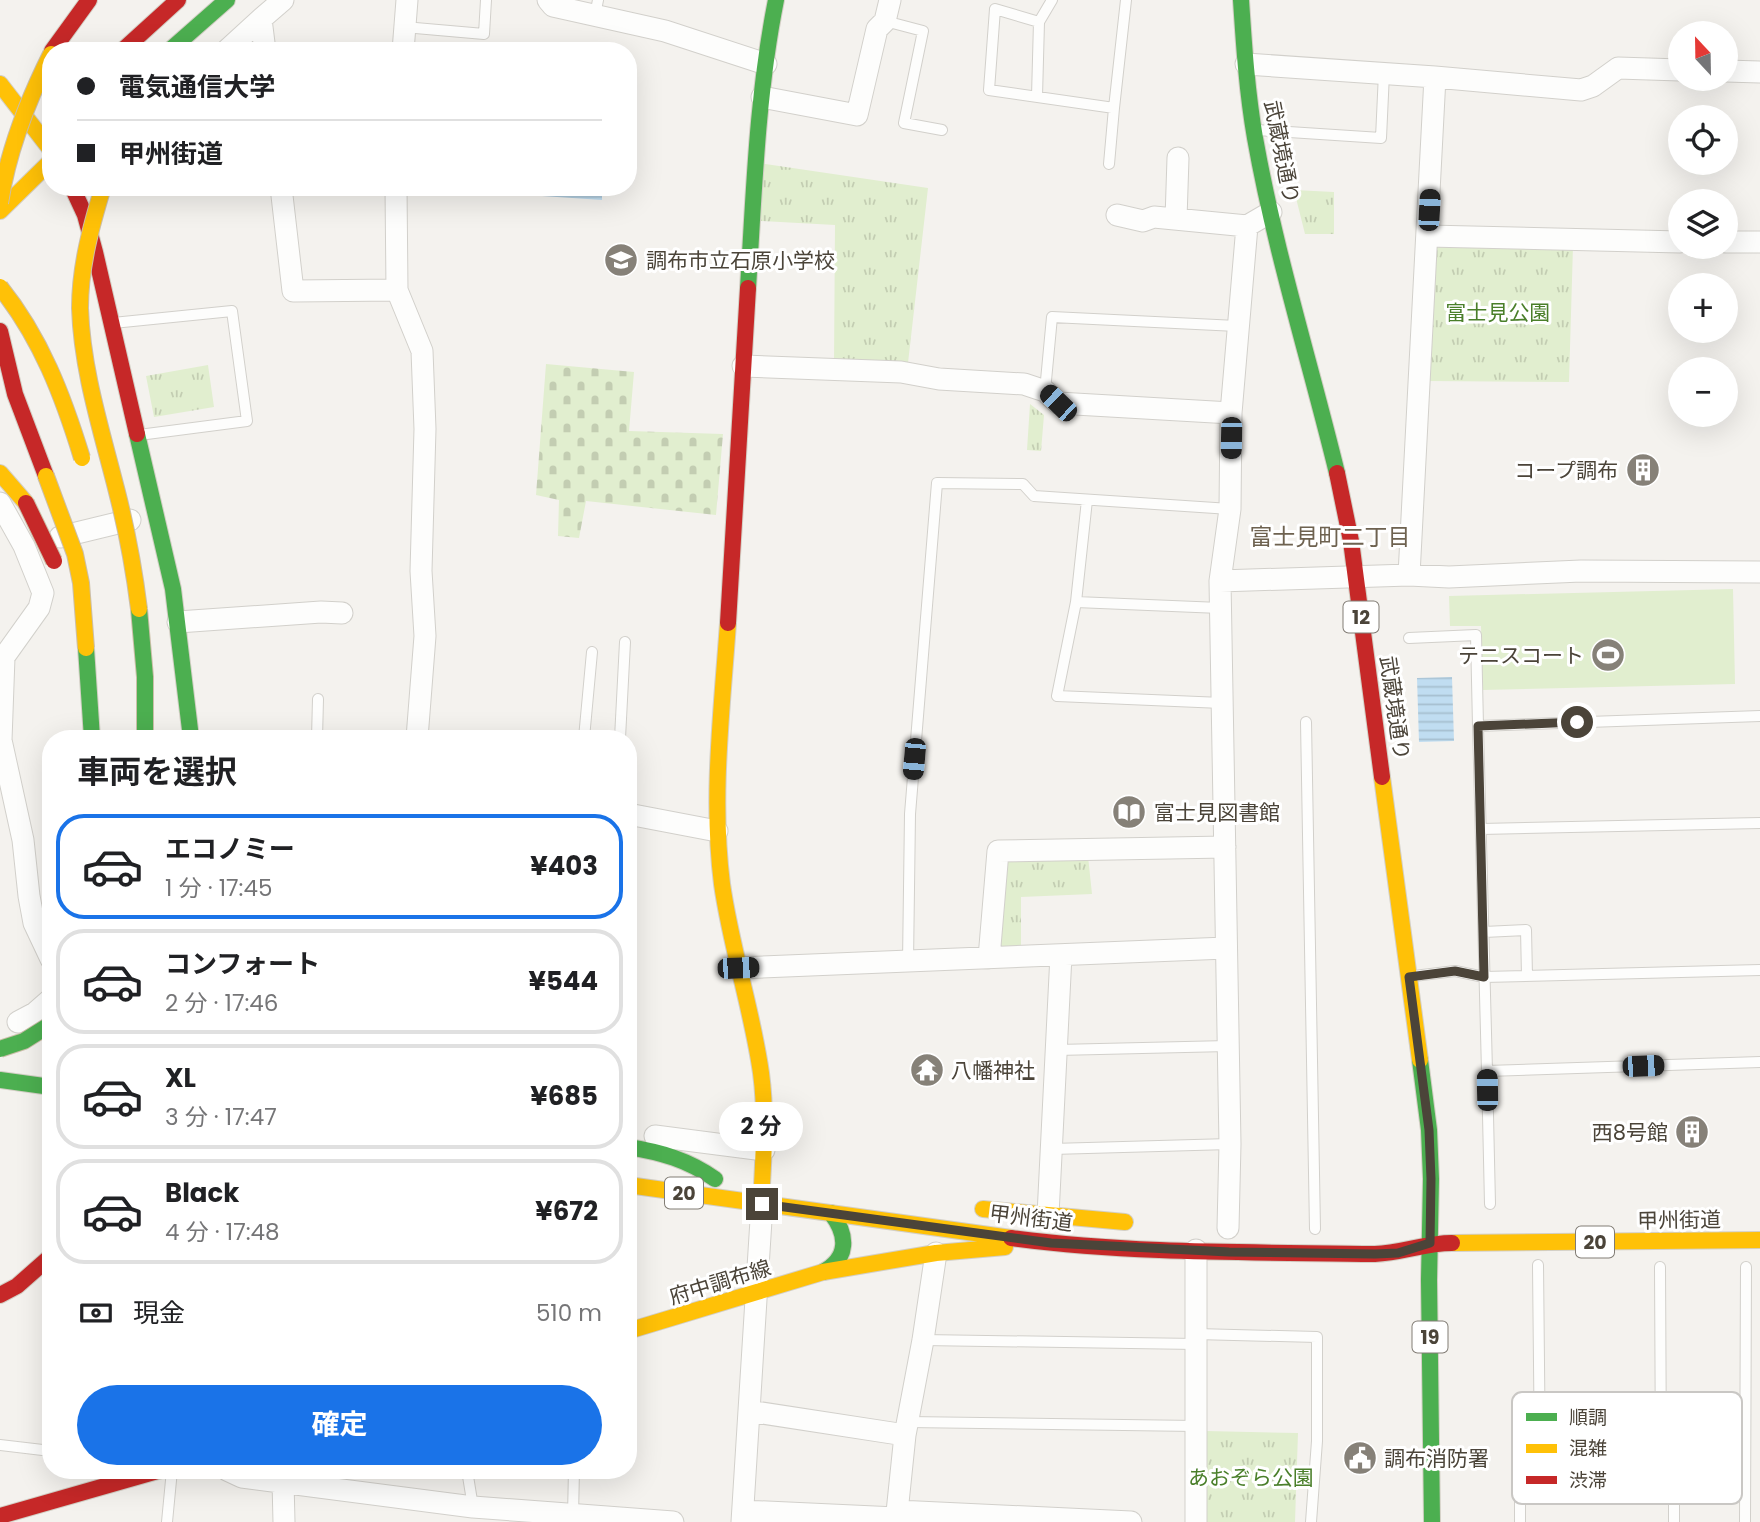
<!DOCTYPE html>
<html lang="ja">
<meta charset="utf-8">
<style>
body{margin:0;font-family:Poppins,"Noto Sans JP",sans-serif;background:#f6f6f6;color:#202124;height:100vh;display:flex;flex-direction:column;font-size:26px;white-space:nowrap}
*{box-sizing:border-box;margin:0}
p{font-size:23px;color:#757577}
.icon{flex:none;width:38px;height:38px;fill:none;stroke:currentColor;stroke-width:2;stroke-linecap:round;stroke-linejoin:round}
.map{position:relative;flex:1;overflow:hidden}
.sheet{position:absolute;left:42px;top:730px;width:595px;height:749px;display:flex;flex-direction:column;background:#fff;border-radius:28px;box-shadow:0 7px 28px #0002}
.sheet>*{flex:none}
.guide{position:absolute;left:42px;top:42px;width:595px;height:154px;border-radius:28px;box-shadow:0 7px 28px #0002;display:grid;align-content:center;height:154px;padding:0 35px;background:#fff}
.needle{width:46px;rotate:338deg}
.buttons{position:absolute;left:1668px;top:21px;display:grid;gap:14px}
.buttons a{display:grid;place-items:center;width:70px;height:70px;border-radius:50%;background:#fff;box-shadow:0 7px 28px #0002;font-size:35px}
.end{position:absolute;width:32px;height:32px;margin:-16px;border:9px solid #4b4439;background:#fff;box-shadow:0 0 0 4px #fff}
.from{border-radius:50%}
.bubble{position:absolute;height:49px;border-radius:24px;background:#fff;box-shadow:0 7px 28px #0002;font-size:23px;font-weight:700;line-height:49px;text-align:center}
.car{position:absolute;width:21px;height:42px;margin:-21px -10px;border-radius:9px;box-shadow:0 0 5px 2px #0007;background:linear-gradient(#222 24%,#8ab4d8 0 40%,#222 0 76%,#8ab4d8 0 86%,#222 0)}
.guide b{display:flex;align-items:center;gap:24px;height:66px;font-size:26px}
.guide b+b{border-top:2px solid #e0e0e0}
.guide i{width:18px;height:18px;background:#202124}
ul{padding:0;list-style:none}
li{display:flex;align-items:center;gap:21px;height:105px;margin:0 14px 10px;padding:0 21px;border:4px solid #e0e0e0;border-radius:28px}
li div{flex:1}
li b{display:block;font-size:26px}
li em{font-style:normal;font-weight:700}
li.selected{border-color:#1a73e8}
li>.icon{width:63px;height:63px;stroke-width:1.5}
h2{padding:0 35px;font-size:32px;line-height:84px}
.pay{display:flex;align-items:center;gap:18px;height:77px;padding:0 35px;font-size:26px}
.pay p{margin-inline-start:auto}
.button{display:flex;gap:14px;margin-top:auto;padding:14px 35px}
.button a{flex:1;height:80px;border-radius:42px;background:#1a73e8;color:#fff;font-size:28px;font-weight:700;line-height:80px;text-align:center}
.map>svg:first-child{display:block}
</style>
<div class="map">
<svg width="1760" height="1522" viewBox="0 0 1760 1522">
<defs>
<pattern id="grass-tufts" width="24" height="20" patternUnits="userSpaceOnUse" patternTransform="scale(1.75)"><rect width="24" height="20" fill="#e1eecf"/><path d="M3 7l-1-3M5 7V3M7 7l1-3M15 17l-1-3M17 17v-4M19 17l1-3" fill="none" stroke="#c3cdb2"/></pattern>
<pattern id="cemetery-stones" width="16" height="16" patternUnits="userSpaceOnUse" patternTransform="scale(1.75)"><rect width="16" height="16" fill="#e1eecf"/><path d="M2 7V4a2 2 0 0 1 4 0v3zM10 15v-3a2 2 0 0 1 4 0v3z" fill="#c3cdb2"/></pattern>
<pattern id="water-rules" width="6" height="5" patternUnits="userSpaceOnUse" patternTransform="scale(1.75)"><rect width="6" height="5" fill="#c0ddf1"/><path d="M0 2.5h6" fill="none" stroke="#a6bfcf"/></pattern>
</defs>
<rect width="100%" height="100%" fill="#f4f2ee"/>
<path fill="url(#grass-tufts)" d="M759 163 928 188 908 363 834 364 835 225 761 221Z
M1294 190 1334 192V234H1305Z
M1429 241 1573 246 1569 382 1426 381Z
M208 365 214 407 154 417 146 376Z
M1030 404 1044 415 1041 451 1027 450Z
M1003 855 1088 856 1092 894 1021 897V946L994 949Z
M1206 1431 1298 1433 1295 1522H1203Z"/>
<path fill="url(#cemetery-stones)" d="M546 364 634 372 629 431 723 434 716 515 586 501 579 538 558 536 559 500 536 495Z"/>
<path fill="#e1eecf" d="M1733 589 1735 684 1482 690 1481 626H1450L1449 596Z"/>
<path fill="url(#water-rules)" d="M527 187H602V200L527 195Z
M1452 677 1454 741 1419 742 1417 678Z"/>
<g fill="none" stroke-linecap="round" stroke-linejoin="round">
<g stroke="#d2d0cb" stroke-width="12">
<path id="lane" d="M595 15 598 0
M885 21 923 31 904 123 942 130
M1039 22 995 9 989 90 1114 108 1126 0
M404 27 484 34 486 0
M1037 96 1039 22 1052 0
M1257 130 1381 138 1384 73
M1109 164 1114 108
M113 323 232 311 247 421 139 435
M1045 391 1052 317 1237 326
M1087 500 1076 602 1057 696 1222 703
M1076 602 1220 608
M1409 638 1476 635 1478 726
M1760 716 1478 726 1487 1071 1760 1062
M1306 722 1315 1229
M317 738 318 699
M584 738 592 652
M620 738 625 642
M1481 829 1760 823
M1484 932 1526 930 1527 976
M908 962 910 814 937 483 1023 484 1034 496 1230 509
M1414 976 1455 971 1484 977 1760 970
M1057 1050 1228 1046
M1487 1071 1490 1204
M1052 1149 1230 1144
M1538 1265 1540 1462
M1660 1267 1661 1463
M1196 1334 1317 1337V1441L1311 1522
M923 1340 1196 1344
M908 1422 1196 1426
M0 1445 51 1451
M1395 1461H1429
M467 1470 473 1507
M573 1515 574 1470
M167 1522 172 1470
M1520 1522V1462L1674 1463V1522
M1745 1522 1746 1267"/>
</g>
<g stroke="#d2d0cb" stroke-width="23">
<path id="street" d="M548 0 553 6 665 31 766 64
M226 51 261 19
M265 51 261 19 283 0
M403 51 407 0
M1246 64 1435 77 1581 90 1593 86 1618 68 1680 70
M1726 71 1760 72
M762 97 857 115 877 29 885 21 890 0
M281 187 293 291 397 290
M396 187 397 290 422 351 425 429 421 571 425 636 417 738
M1117 215 1143 221 1154 217 1247 226
M1176 219 1178 158
M1428 236 1680 242
M1726 242H1760
M743 366 901 372 939 379 1024 384 1045 391 1058 403 1231 413
M0 503 24 546 43 593 39 608 4 657 1 740 23 840 29 896 34 923 51 959
M60 537 130 520
M1409 575 1435 77
M1220 581 1409 575 1449 577 1581 571 1760 572
M178 622 321 612 342 613
M628 814 717 831
M989 958 998 851 1225 847
M738 968 1226 948
M18 1022 35 1013 51 999
M655 1136 764 1150
M1048 1215 1061 955
M1228 1228 1230 1144 1220 581 1230 509 1231 413 1247 226 1271 212
M749 1411 905 1435
M227 1470 242 1477 473 1507 673 1522
M283 1481 284 1522
M743 1511 896 1518
M897 1511 1131 1522
M742 1522 762 1204
M896 1522 905 1435 923 1340 936 1253
M1196 1522V1250"/>
</g>
<g stroke="#d3cfc5" stroke-width="18">
<path id="fast" d="M1241 0C1244 46 1247 92 1255 138 1275 251 1310 362 1337 473
M169 51 227 0
M748 288C754 192 757 95 776 0
M137 434 173 589 191 738
M86 648 92 738
M1420 1060 1429 1130 1431 1179 1429 1280 1432 1522
M0 1080 51 1087
M628 1147C661 1152 688 1160 715 1179
M823 1272C849 1258 848 1235 831 1213"/>
</g>
<g stroke="#d3cfc5" stroke-width="18">
<path id="slow" d="M0 84 51 150
M0 211 51 161
M0 473 26 503
M728 623C722 709 711 798 722 884 731 948 752 1009 761 1073 766 1110 764 1148 762 1185
M1382 777 1420 1060
M628 1185 1011 1238
M983 1209 1125 1222
M1452 1243 1760 1240
M628 1331 823 1272 936 1253 1005 1247"/>
</g>
<g stroke="#d3cfc5" stroke-width="18">
<path id="jam" d="M52 51 89 0
M122 51 178 0
M72 187 85 215 95 252 137 434
M0 331 15 394 46 476
M1337 473 1351 541 1382 777
M728 623 748 288
M1011 1238C1131 1254 1254 1252 1375 1254 1402 1253 1425 1243 1452 1243
M0 1295 17 1286 51 1256
M0 1516 161 1470"/>
</g>
<use href="#lane" stroke="#fdfdfc" stroke-width="10"/>
<use href="#street" stroke="#fdfdfc" stroke-width="21"/>
<use href="#fast" stroke="#4caf50" stroke-width="16"/>
<use href="#slow" stroke="#ffc107" stroke-width="16"/>
<use href="#jam" stroke="#c62828" stroke-width="16"/>
<g stroke="#ccbfa9" stroke-width="18" stroke-linecap="butt">
<path id="fast-bridge" d="M139 609 145 677V738
M0 1049 24 1041 51 1024"/>
</g>
<g stroke="#ccbfa9" stroke-width="18" stroke-linecap="butt">
<path id="slow-bridge" d="M103 187C91 227 80 266 80 308 82 371 102 432 117 492 127 531 134 569 139 609
M0 203C8 150 27 102 51 54
M0 287C41 338 63 396 82 458
M46 476 75 554 81 583 86 648"/>
</g>
<g stroke="#ccbfa9" stroke-width="18" stroke-linecap="butt">
<path id="jam-bridge" d="M26 503 54 561"/>
</g>
<use href="#fast-bridge" stroke="#4caf50" stroke-width="16"/>
<use href="#slow-bridge" stroke="#ffc107" stroke-width="16"/>
<use href="#jam-bridge" stroke="#c62828" stroke-width="16"/>
</g>
<g fill="none" stroke-linecap="round" stroke-linejoin="round">
<path stroke="#4b4439" stroke-width="9" d="M762 1204 1051 1243 1229 1252 1375 1254 1398 1253 1430 1243 1431 1179 1429 1130 1409 977 1455 971 1484 977 1478 726 1577 722"/>
</g>
<defs>
<g id="school-disc" transform="scale(1.75)"><circle r="9.5" fill="#868178" stroke="#fff"/><path d="M0-5L7-2L0 1L-7-2ZM-4 1L0 2.5L4 1V4Q0 6-4 4Z" fill="#fff"/></g>
<g id="building-disc" transform="scale(1.75)"><circle r="9.5" fill="#868178" stroke="#fff"/><path d="M-4-6H4V6H1V3H-1V6H-4ZM-2.5-4.3h1.7v1.8h-1.7ZM.8-4.3h1.7v1.8H.8ZM-2.5-1h1.7V.8h-1.7ZM.8-1h1.7V.8H.8Z" fill="#fff"/></g>
<g id="stadium-disc" transform="scale(1.75)"><circle r="9.5" fill="#868178" stroke="#fff"/><path d="M0-5a6.5 5 0 1 0 0 10a6.5 5 0 1 0 0-10ZM-3.5-1.8h7v3.6h-7Z" fill="#fff"/></g>
<g id="library-disc" transform="scale(1.75)"><circle r="9.5" fill="#868178" stroke="#fff"/><path d="M-6-4Q-3-5.5-.7-3.5V5Q-3 3-6 4ZM6-4Q3-5.5 .7-3.5V5Q3 3 6 4Z" fill="#fff"/></g>
<g id="temple-disc" transform="scale(1.75)"><circle r="9.5" fill="#868178" stroke="#fff"/><path d="M0-6L5-2H3V0L6.5 2.5H4V6H1.5V3h-3V6H-4V2.5H-6.5L-3 0V-2H-5Z" fill="#fff"/></g>
<g id="civic-disc" transform="scale(1.75)"><circle r="9.5" fill="#868178" stroke="#fff"/><path d="M-.6-6.5H3V-4.5H.6V-3L4-1V1h2V6H-6V1h2V-1L-.6-3ZM-1.2 2.5V6h2.4V2.5Z" fill="#fff"/></g>
</defs>
<g fill-rule="evenodd">
<use href="#school-disc" x="621" y="260"/>
<use href="#building-disc" x="1643" y="470"/>
<use href="#stadium-disc" x="1608" y="655"/>
<use href="#library-disc" x="1129" y="812"/>
<use href="#temple-disc" x="927" y="1070"/>
<use href="#building-disc" x="1692" y="1132"/>
<use href="#civic-disc" x="1360" y="1458"/>
</g>
<g text-anchor="middle" dominant-baseline="central" stroke-width="6" stroke-linejoin="round" paint-order="stroke">
<g fill="#fff" stroke="#817c74" stroke-width="2">
<rect x="1343.5" y="601.5" width="35" height="31" rx="5"/>
<rect x="665" y="1177.5" width="38" height="31" rx="5"/>
<rect x="1576" y="1226.5" width="38" height="31" rx="5"/>
<rect x="1412.5" y="1321.5" width="35" height="31" rx="5"/>
</g>
<g font-size="19" font-weight="bold" fill="#4b4439">
<text x="1361" y="617">12</text>
<text x="684" y="1193">20</text>
<text x="1595" y="1242">20</text>
<text x="1430" y="1337">19</text>
</g>
<g font-size="21" fill="#4b4439" stroke="#fff">
<text transform="translate(1282 152) rotate(79)">武蔵境通り</text>
<text transform="translate(1395 708) rotate(82)">武蔵境通り</text>
<text transform="translate(1031 1218) rotate(7)">甲州街道</text>
<text transform="translate(1679 1220) rotate(-1)">甲州街道</text>
<text transform="translate(720 1282) rotate(-17)">府中調布線</text>
</g>
<g font-size="21" fill="#4b4439" stroke="#fff" text-anchor="start">
<text x="646" y="260">調布市立石原小学校</text>
<text x="1618" y="470" text-anchor="end">コープ調布</text>
<text x="1584" y="655" text-anchor="end">テニスコート</text>
<text x="1154" y="812">富士見図書館</text>
<text x="951" y="1070">八幡神社</text>
<text x="1668" y="1132" text-anchor="end">西8号館</text>
<text x="1384" y="1458">調布消防署</text>
</g>
<g font-size="21" fill="#4a7f2a" stroke="#fff">
<text x="1498" y="312">富士見公園</text>
<text x="1251" y="1477">あおぞら公園</text>
</g>
<g font-size="23" fill="#6e6250" stroke="#fff">
<text x="1330" y="537">富士見町二丁目</text>
</g>
</g>
<rect x="1512" y="1392" width="230" height="112" rx="10" fill="#fff" stroke="#c9c7c4" stroke-width="2"/>
<rect x="1526" y="1413" width="31" height="8" fill="#4caf50"/>
<rect x="1526" y="1444" width="31" height="9" fill="#ffc107"/>
<rect x="1526" y="1476" width="31" height="8" fill="#c62828"/>
<g font-size="19" fill="#4b4439">
<text x="1569" y="1424">順調</text>
<text x="1569" y="1455">混雑</text>
<text x="1569" y="1487">渋滞</text>
</g>
</svg>
<div class="buttons">
<a><svg class="needle" viewBox="-14 -14 28 28"><path d="M0-13l5 13h-10z" fill="#e53935"/><path d="M0 13l5-13h-10z" fill="#757577"/></svg></a>
<a><svg class="icon" aria-label="locate" viewBox="0 0 24 24"><circle cx="12" cy="12" r="6"/><path d="M12 2v4M12 18v4M2 12h4M18 12h4"/></svg></a>
<a><svg class="icon" aria-label="layers" viewBox="0 0 24 24"><path d="M12 4l9 5-9 5-9-5zM3 14l9 5 9-5"/></svg></a>
<a>+</a>
<a>−</a>
</div>
<i class="end from" style="left:1577px;top:722px"></i>
<i class="end" style="left:762px;top:1204px"></i>
<div class="bubble" style="left:719px;top:1102px;width:84px">2 分</div>
<i class="car" style="left:1429px;top:210px;rotate:3deg"></i>
<i class="car" style="left:1058px;top:403px;rotate:314deg"></i>
<i class="car" style="left:1231px;top:438px;rotate:181deg"></i>
<i class="car" style="left:914px;top:759px;rotate:185deg"></i>
<i class="car" style="left:738px;top:968px;rotate:88deg"></i>
<i class="car" style="left:1643px;top:1066px;rotate:88deg"></i>
<i class="car" style="left:1487px;top:1090px;rotate:359deg"></i>
<div class="guide">
<b><i class="from"></i>電気通信大学</b>
<b><i></i>甲州街道</b>
</div>
<section class="sheet">
<h2>車両を選択</h2>
<ul>
<li class="selected"><svg class="icon" aria-label="car" viewBox="0 0 24 24"><path d="M5 17H2v-5l4-1 3-4h7l3 4 3 1v5h-3M9 17h6M6 11h13"/><circle cx="7" cy="17" r="2"/><circle cx="17" cy="17" r="2"/></svg><div><b>エコノミー</b><p>1 分 · 17:45</p></div><em>¥403</em></li>
<li><svg class="icon" aria-label="car" viewBox="0 0 24 24"><path d="M5 17H2v-5l4-1 3-4h7l3 4 3 1v5h-3M9 17h6M6 11h13"/><circle cx="7" cy="17" r="2"/><circle cx="17" cy="17" r="2"/></svg><div><b>コンフォート</b><p>2 分 · 17:46</p></div><em>¥544</em></li>
<li><svg class="icon" aria-label="car" viewBox="0 0 24 24"><path d="M5 17H2v-5l4-1 3-4h7l3 4 3 1v5h-3M9 17h6M6 11h13"/><circle cx="7" cy="17" r="2"/><circle cx="17" cy="17" r="2"/></svg><div><b>XL</b><p>3 分 · 17:47</p></div><em>¥685</em></li>
<li><svg class="icon" aria-label="car" viewBox="0 0 24 24"><path d="M5 17H2v-5l4-1 3-4h7l3 4 3 1v5h-3M9 17h6M6 11h13"/><circle cx="7" cy="17" r="2"/><circle cx="17" cy="17" r="2"/></svg><div><b>Black</b><p>4 分 · 17:48</p></div><em>¥672</em></li>
</ul>
<div class="pay"><svg class="icon" aria-label="cash" viewBox="0 0 24 24"><path d="M3 7h18v10H3z"/><circle cx="12" cy="12" r="2"/></svg>現金<p>510 m</p></div>
<div class="button"><a>確定</a></div>
</section>
</div>
